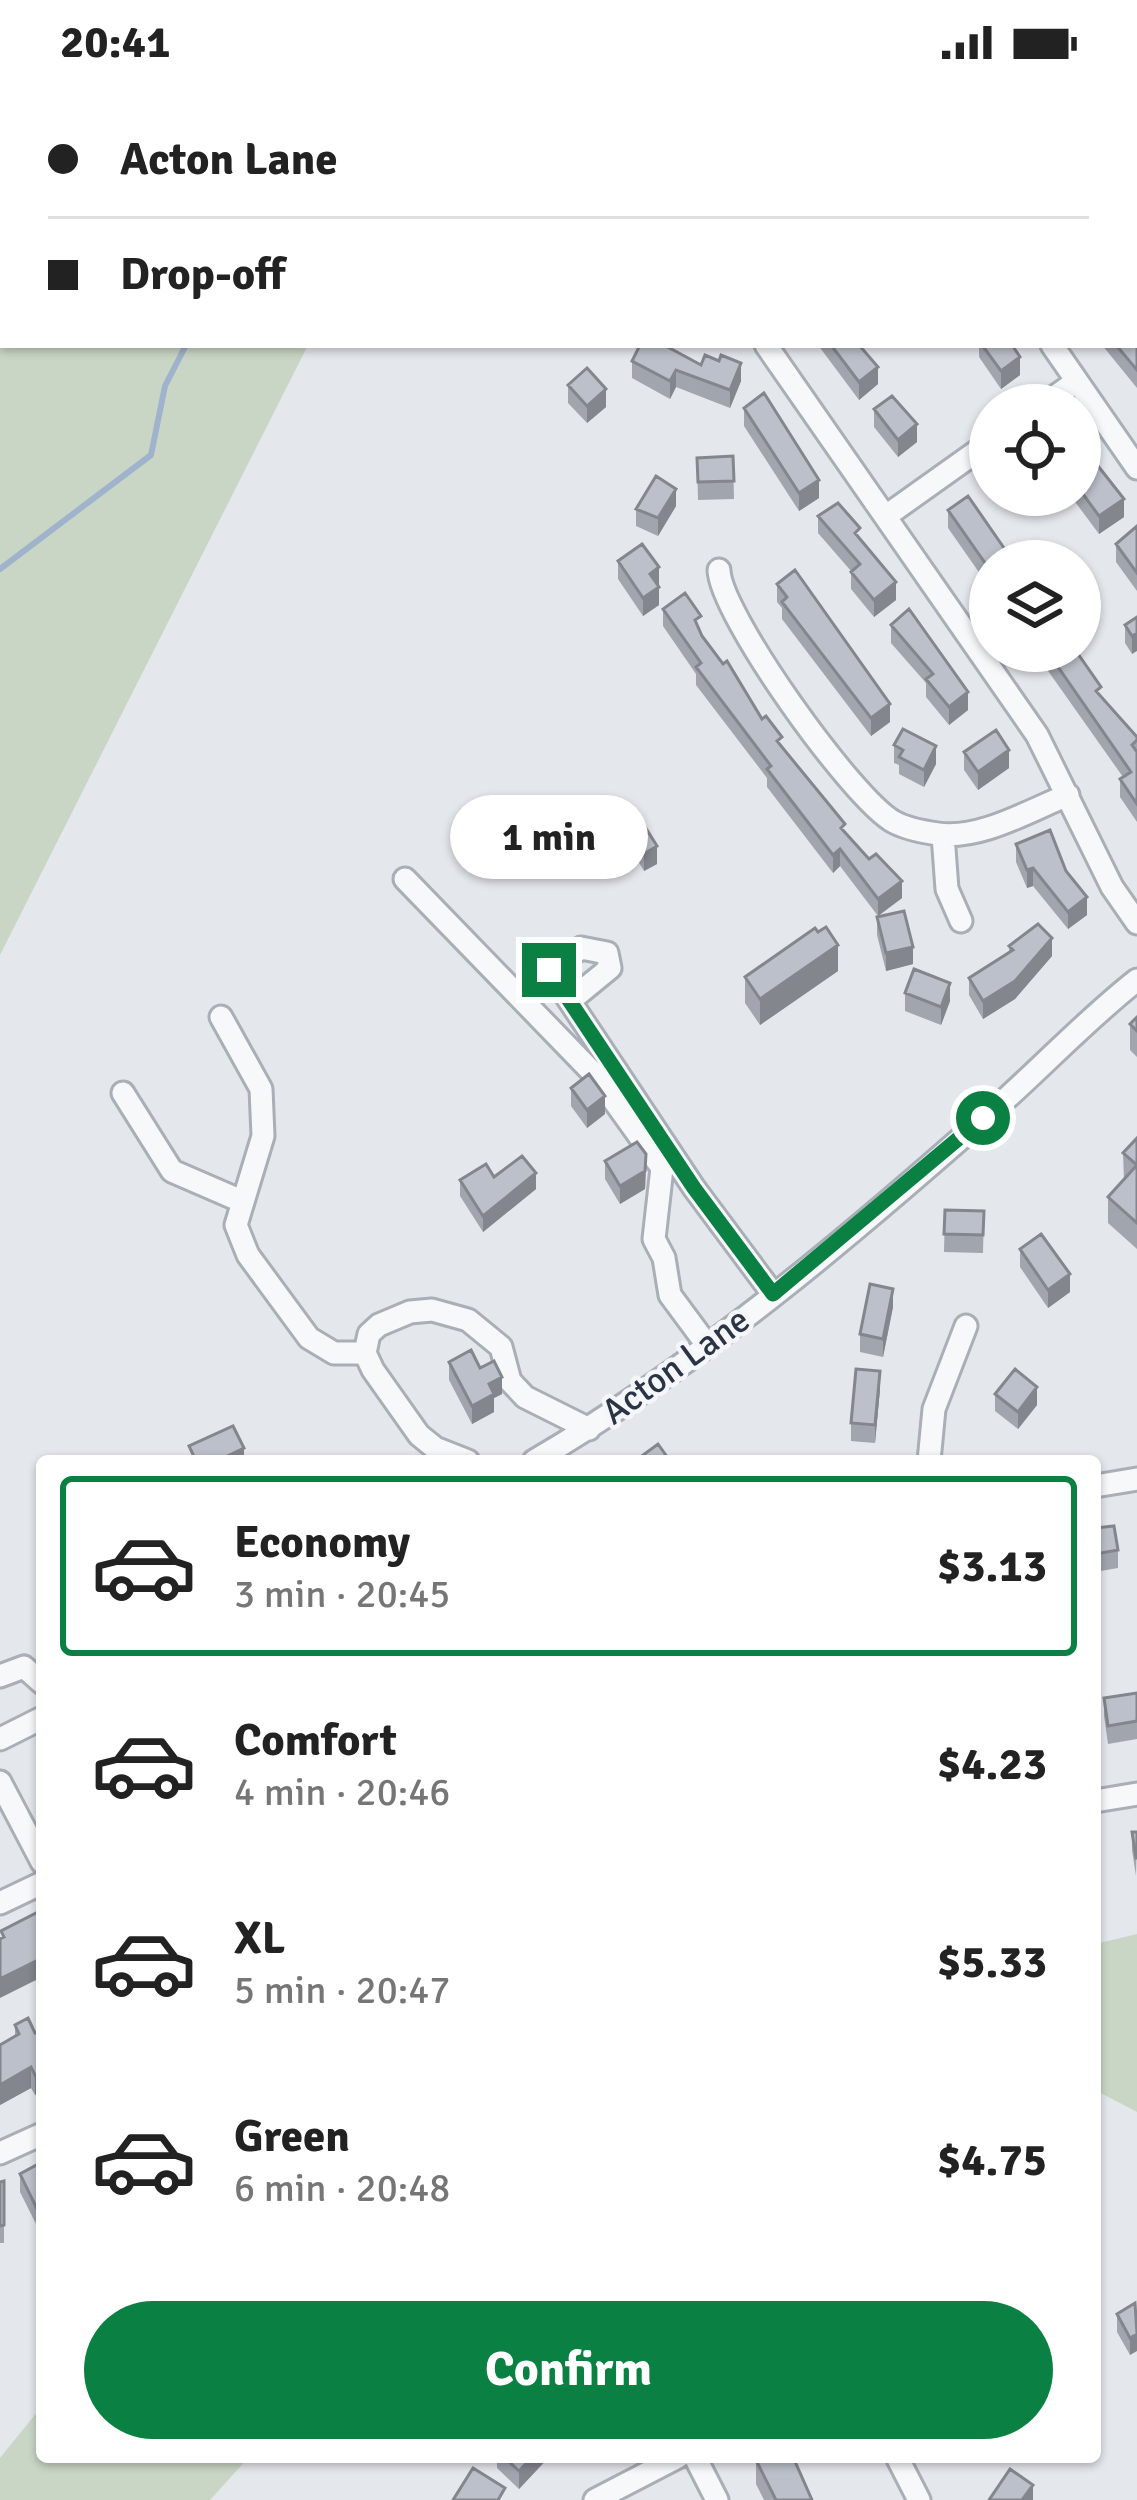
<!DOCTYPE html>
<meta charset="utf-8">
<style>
body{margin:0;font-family:Signika,sans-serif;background:#f2f2f2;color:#222;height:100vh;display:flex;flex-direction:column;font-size:45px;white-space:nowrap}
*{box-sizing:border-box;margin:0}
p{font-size:39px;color:#767676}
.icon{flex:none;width:66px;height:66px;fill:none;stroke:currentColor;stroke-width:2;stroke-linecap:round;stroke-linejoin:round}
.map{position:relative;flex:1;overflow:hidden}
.drawer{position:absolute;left:36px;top:1371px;width:1065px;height:1008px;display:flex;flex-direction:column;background:#fff;border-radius:12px;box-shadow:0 3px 9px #0004}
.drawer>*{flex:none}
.guide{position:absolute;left:0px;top:0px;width:1137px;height:264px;box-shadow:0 3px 9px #0004;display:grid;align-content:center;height:264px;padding:0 48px;background:#fff}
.fabs{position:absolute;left:969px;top:300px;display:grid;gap:24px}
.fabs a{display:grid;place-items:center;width:132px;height:132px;border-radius:50%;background:#fff;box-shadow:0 3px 9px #0004;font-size:60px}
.end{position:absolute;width:54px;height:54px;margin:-27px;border:15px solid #0b8043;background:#fff;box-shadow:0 0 0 6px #fff}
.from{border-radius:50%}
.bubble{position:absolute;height:84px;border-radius:42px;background:#fff;box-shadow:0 3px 9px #0004;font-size:39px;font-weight:700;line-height:84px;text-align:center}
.guide b{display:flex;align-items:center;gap:42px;height:114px;font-size:45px}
.guide b+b{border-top:3px solid #e0e0e0}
.guide i{width:30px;height:30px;background:#222}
ul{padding:21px 0 0;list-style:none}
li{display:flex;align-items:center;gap:36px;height:180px;margin:0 24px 18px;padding:0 24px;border:6px solid transparent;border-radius:12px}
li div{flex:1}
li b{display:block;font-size:45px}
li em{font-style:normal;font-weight:700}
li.current{border-color:#0b8043}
li>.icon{width:108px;height:108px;stroke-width:1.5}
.cta{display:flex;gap:24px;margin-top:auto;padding:24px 48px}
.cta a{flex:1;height:138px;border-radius:72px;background:#0b8043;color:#fff;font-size:48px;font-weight:700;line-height:138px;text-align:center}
.status{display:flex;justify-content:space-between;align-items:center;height:84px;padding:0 60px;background:#fff;direction:ltr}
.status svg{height:33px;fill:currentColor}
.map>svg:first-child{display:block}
</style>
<div class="status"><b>20:41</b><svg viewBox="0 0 49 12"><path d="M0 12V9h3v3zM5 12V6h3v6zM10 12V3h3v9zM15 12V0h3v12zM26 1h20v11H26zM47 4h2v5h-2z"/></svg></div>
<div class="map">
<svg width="1137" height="2416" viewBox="0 0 1137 2416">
<rect width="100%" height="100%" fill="#e4e7ec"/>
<path fill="#c9d6c5" d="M0 0H451L3 3V261H308L0 871Z
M1137 1850V2028L1095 2006V1860Z
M42 2322V2373H249L210 2416H0V2374Z"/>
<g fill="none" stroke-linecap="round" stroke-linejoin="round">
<path stroke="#9fb4cc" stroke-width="6" d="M258 3 260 0
M0 485 151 371 165 302 186 261"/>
<g stroke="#a9aeb7" stroke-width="27">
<path id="minor" d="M873 0 875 3
M766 261 1037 651 1112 803 1137 839
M1052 261 1137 384
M1043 321 1077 297
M886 432 990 358
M719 486C720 530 852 715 894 738 907 745 924 748 938 750 981 756 1030 726 1068 711
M943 751 947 805 961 837
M405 795 597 993 662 1084 654 1155 664 1174 670 1211 707 1261
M571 916 610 884 607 869 581 864 549 886 694 1104 773 1210
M221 933 261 1005 263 1052 236 1141 248 1171 309 1254 334 1269H365
M123 1009 172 1087 239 1116
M468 1377 435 1364 419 1351 373 1286 365 1269 369 1250 379 1241 410 1228 432 1226 468 1236 501 1263 510 1297 525 1313 589 1345
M534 1377C705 1277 859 1145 1008 1013 1051 974 1091 932 1137 896
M929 1377 934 1325 966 1242
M1095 1402 1137 1395
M0 1592 24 1583 42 1599
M0 1655 42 1634
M0 1698 42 1778
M1095 1717 1137 1710
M0 1819 42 1799
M0 2069 42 2050
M695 2373 717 2416
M897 2373 919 2416
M595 2416 678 2373"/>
</g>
<use href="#minor" stroke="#f7f8fa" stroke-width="21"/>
</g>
<path fill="#a1a5ae" d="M1137 59V101L1134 97V61Z
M1137 249V304L1102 261H1134Z
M818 261H859L878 300 859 316Z
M979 261H1012L1020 291 1001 305 979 273Z
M632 277 701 281 741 297 730 324 676 303 670 315 632 294Z
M568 301 606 323 587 339 568 319Z
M744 324 819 414 799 427 744 342Z
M874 325 917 358 898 373 874 343Z
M1080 359 1124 433 1099 450 1070 411H1080Z
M733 372 734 415 698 416 697 374Z
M676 422 658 452 636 442V425Z
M948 426 990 477V504L948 444Z
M818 432 860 456 896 516 874 533 851 505V487L818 449Z
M1137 442V507L1116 478V460Z
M618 477 659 501V521L643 532 618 495Z
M777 500 890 638 871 652 782 535V524L777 518Z
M663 525 701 549 845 749 902 814 878 832 840 782 833 789 767 703V694L696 601V590L663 542Z
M1137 533 1132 570 1125 559V541Z
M891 541 968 626 949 641 926 613V599L891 559Z
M1034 567H1076L1101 613 1137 653V738L1120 713V695L1123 693Z
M894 661 936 680 924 703 899 690V681L894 679Z
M964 668 1009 684 978 706 964 686Z
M625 738 657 780 644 787 625 755Z
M1016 760 1066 787 1087 831 1068 845 1033 802 1027 804 1016 778Z
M877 833 913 880 886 887 877 851Z
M818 848 838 887 760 941 745 919V893Z
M1009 862 1052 872 1015 915 983 935 969 911V894L1009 869Z
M905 909 950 917 941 941 905 927Z
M1137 933V973L1130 966V940Z
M571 1004 605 1030 587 1044 571 1022Z
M1137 1054V1165L1108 1139V1113L1124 1096 1123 1069Z
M605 1077 646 1088 645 1105 620 1120 605 1095Z
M494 1093 536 1105 483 1148 460 1112V1096Z
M945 1126 984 1127 983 1169 944 1168Z
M1020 1165 1070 1208 1048 1224 1020 1183Z
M893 1223 883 1273 860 1268V1250Z
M449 1278 480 1284 502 1310 494 1314V1328L472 1340 449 1296Z
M880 1305 875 1359 851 1357V1339Z
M995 1310 1037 1321 1018 1345 995 1327Z
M1095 1444 1118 1466V1484L1095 1488Z
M1137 1609V1655L1108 1660 1104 1632V1614Z
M1132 1748H1137L1136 1792 1132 1766Z
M15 1941 35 1949V2011L31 2004 0 2021V1961L15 1952Z
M42 2078 39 2146 20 2108V2090Z
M0 2098 4 2141V2159H0Z
M1135 2219 1130 2271 1117 2248V2230Z
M497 2373H549L519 2405 497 2384Z
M756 2376 812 2416H764L756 2400Z"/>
<path fill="#83868d" d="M1020 273V291L1001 305V287Z
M741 279V297L730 324V306Z
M878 283V300L859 316V298Z
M676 286V303L670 315V297Z
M606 305V323L587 339V322Z
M917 340V358L898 373V356Z
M819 396V414L799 427V409Z
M676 405V422L658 452V434Z
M1124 415V433L1099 450V432Z
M659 483V501L650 507V490Z
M896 498V516L874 533V516Z
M659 503V521L643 532V514Z
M1137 549V567L1132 570V552Z
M968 608V626L949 641V623Z
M890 620V638L871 652V634Z
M936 662V680L924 703V686Z
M1009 666V684L978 706V688Z
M657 762V780L644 787V770Z
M840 765V782L833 789V771Z
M1033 784V802L1027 804V786Z
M902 797V814L878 832V815Z
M1087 813V831L1068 845V828Z
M1052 854V872L1015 915 983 935V917Z
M838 861V887L760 941V915Z
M913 863V880L886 887V869Z
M950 899V917L941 941V923Z
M605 1012V1030L587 1044V1026Z
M646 1070 645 1105 620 1120V1102Z
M536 1089V1105L483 1148V1132Z
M1070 1190V1208L1048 1224V1206Z
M893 1205V1223L883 1273V1255Z
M880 1287V1305L875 1359V1341Z
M502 1293V1310L494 1314V1328L472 1340V1322L489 1300Z
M1037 1303V1321L1018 1345V1328Z
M244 1364V1377H217Z
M42 1874V1893L0 1914V1895Z
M31 1983V2004L0 2021V2001Z
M42 1987V2007L35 2011V1991Z
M42 2127V2145L39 2146V2129Z
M1137 2250V2267L1130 2271V2254Z
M532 2373H549L519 2405V2387Z
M1033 2401V2416H1022Z"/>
<path fill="#bbc0ca" stroke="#83868d" stroke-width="3" d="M933 0H964L966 3H935Z
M1137 59V83L1134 79V61Z
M1134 245 1137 249V286L1116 261H1134Z
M640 261H664L701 281 705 271 719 277 721 271 741 279 730 306 676 286 670 297 632 277Z
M831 261H859L878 283 859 298Z
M982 261H1012L1020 273 1001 287Z
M587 284 606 305 587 322 568 301Z
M764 309 819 396 799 409 744 324Z
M892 312 917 340 898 356 874 325Z
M1080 359 1124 415 1099 432 1080 406Z
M733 372 734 397 698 398 697 374Z
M656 392 676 405 658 434 636 425Z
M968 412 1013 477H990V486L948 426Z
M838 419 860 444 855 449 896 498 874 516 851 488 860 480 818 432Z
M1137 442V489L1116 460Z
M642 460 659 483 650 490 659 503 643 514 618 477Z
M795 486 890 620 871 634 782 518 787 513 777 500Z
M685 509 701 532 695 536 702 552 723 580 727 577 762 635 766 632 782 653 777 657 845 740 841 744 869 775 876 770 902 797 878 815 840 765 833 771 767 685 771 682 696 583 701 579 663 525Z
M909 525 968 608 949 623 926 595 933 590 891 541Z
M1137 533V549L1132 552 1125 541Z
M1047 567H1076L1101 603 1096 607 1137 653V656L1132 661 1137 668V720L1120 695 1131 688Z
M903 645 936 662 924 686 899 673 903 666 894 661Z
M996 646 1009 666 978 688 964 668Z
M637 730 657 762 644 770 625 738Z
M1050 746 1066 787 1087 813 1068 828 1033 784 1027 786 1016 760Z
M904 827 913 863 886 869 877 833Z
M1038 840 1052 854 1015 897 983 917 969 894 1013 866 1009 862Z
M826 843 838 861 760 915 745 893 815 844 818 848Z
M914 885 950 899 941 923 905 909Z
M1137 933V947L1130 940Z
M589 990 605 1012 587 1026 571 1004Z
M1137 1054V1139L1108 1113 1137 1081 1123 1069Z
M637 1058 646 1070 645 1087 620 1102 605 1077Z
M522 1072 536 1089 483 1132 460 1096 486 1080 494 1093Z
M945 1126 984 1127 983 1151 944 1150Z
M1041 1150 1070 1190 1048 1206 1020 1165Z
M870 1200 893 1205 883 1255 860 1250Z
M471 1266 480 1284 494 1277 502 1293 489 1300 494 1310 472 1322 449 1278Z
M856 1285 880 1287 875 1341 851 1339Z
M1015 1285 1037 1303 1018 1328 995 1310Z
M233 1342 244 1364 217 1377H196L189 1362Z
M658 1360 670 1377H635Z
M1114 1442 1118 1466 1095 1470V1444Z
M1137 1609V1637L1108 1642 1104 1614Z
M1132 1748H1137V1774H1136Z
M42 1826V1874L0 1895V1855L4 1853 1 1847Z
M28 1934 35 1949 42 1945V1987L35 1991 31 1983 0 2001V1961L19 1950 15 1941Z
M42 2078V2127L39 2129 20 2090Z
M4 2097V2141L0 2142V2098Z
M1135 2219 1137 2250 1130 2254 1117 2230Z
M504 2373H532L519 2387Z
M762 2373H793L812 2416H776L756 2376Z
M473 2384 505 2404 498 2416H453Z
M1010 2385 1033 2401 1022 2416H989Z"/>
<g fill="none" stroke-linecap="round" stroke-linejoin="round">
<path stroke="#0b8043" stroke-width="15" d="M549 886 694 1104 773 1210 983 1034"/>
</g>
<g text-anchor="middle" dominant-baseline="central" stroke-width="9" stroke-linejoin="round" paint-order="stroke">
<g font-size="36" fill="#2b3445" stroke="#f4f6f9">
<text transform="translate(676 1282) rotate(-36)">Acton Lane</text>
</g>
</g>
</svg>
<div class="fabs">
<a><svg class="icon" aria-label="locate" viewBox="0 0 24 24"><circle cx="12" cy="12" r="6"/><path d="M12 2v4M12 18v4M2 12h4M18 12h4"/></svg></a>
<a><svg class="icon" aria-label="layers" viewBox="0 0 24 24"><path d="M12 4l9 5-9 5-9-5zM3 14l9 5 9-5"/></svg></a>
</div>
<i class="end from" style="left:983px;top:1034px"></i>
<i class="end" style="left:549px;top:886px"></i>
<div class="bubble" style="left:450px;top:711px;width:198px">1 min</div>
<div class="guide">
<b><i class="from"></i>Acton Lane</b>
<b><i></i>Drop-off</b>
</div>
<section class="drawer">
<ul>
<li class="current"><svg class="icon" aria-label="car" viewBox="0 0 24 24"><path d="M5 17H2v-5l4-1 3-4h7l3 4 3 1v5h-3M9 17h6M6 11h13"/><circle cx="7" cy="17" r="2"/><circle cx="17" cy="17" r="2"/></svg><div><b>Economy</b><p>3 min · 20:45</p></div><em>$3.13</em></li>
<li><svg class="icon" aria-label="car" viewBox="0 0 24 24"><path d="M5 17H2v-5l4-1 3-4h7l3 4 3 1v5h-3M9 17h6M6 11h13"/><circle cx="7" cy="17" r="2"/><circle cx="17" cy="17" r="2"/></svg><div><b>Comfort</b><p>4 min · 20:46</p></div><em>$4.23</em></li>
<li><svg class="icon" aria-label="car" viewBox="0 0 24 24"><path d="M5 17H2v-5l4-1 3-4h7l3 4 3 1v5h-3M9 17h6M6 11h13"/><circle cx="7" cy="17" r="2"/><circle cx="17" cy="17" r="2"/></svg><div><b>XL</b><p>5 min · 20:47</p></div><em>$5.33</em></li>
<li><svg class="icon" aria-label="car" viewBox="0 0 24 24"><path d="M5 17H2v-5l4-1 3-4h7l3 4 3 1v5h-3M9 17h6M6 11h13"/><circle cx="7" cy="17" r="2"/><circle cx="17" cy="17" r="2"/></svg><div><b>Green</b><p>6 min · 20:48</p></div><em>$4.75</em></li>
</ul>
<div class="cta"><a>Confirm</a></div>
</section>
</div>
